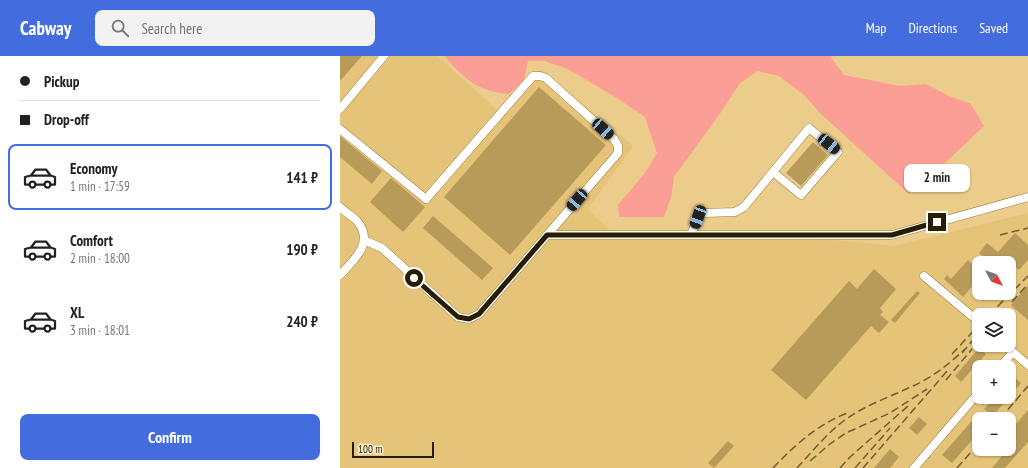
<!DOCTYPE html>
<meta charset="utf-8">
<style>
body{margin:0;font-family:"PT Sans Narrow",sans-serif;background:#f2f2f2;color:#222;height:100vh;display:flex;flex-direction:column;font-size:15px;white-space:nowrap}
*{box-sizing:border-box;margin:0}
p{font-size:13px;color:#767676}
.icon{flex:none;width:22px;height:22px;fill:none;stroke:currentColor;stroke-width:2;stroke-linecap:round;stroke-linejoin:round}
.map{position:relative;flex:1;overflow:hidden}
.side{display:flex;flex-direction:column;background:#fff;width:340px}
.side>*{flex:none}
.top-card{display:grid;align-content:center;height:88px;padding:0 20px;background:#fff}
.needle{width:26px;rotate:131deg}
.fabs{position:absolute;left:632px;top:200px;display:grid;gap:8px}
.fabs a{display:grid;place-items:center;width:44px;height:44px;border-radius:8px;background:#fff;box-shadow:0 1px 3px #0004;font-size:20px}
.scale{position:absolute;left:12px;bottom:10px;width:82px;box-sizing:border-box;padding-left:4px;border:2px solid #281c02;border-top:0;font-size:11px;line-height:14px;white-space:nowrap;color:#281c02;-webkit-text-stroke:3px #ffefcf;paint-order:stroke}
.end{position:absolute;width:18px;height:18px;margin:-9px;border:5px solid #281c02;background:#fff;box-shadow:0 0 0 2px #fff}
.from{border-radius:50%}
.bubble{position:absolute;height:28px;border-radius:8px;background:#fff;box-shadow:0 1px 3px #0004;font-size:13px;font-weight:700;line-height:28px;text-align:center}
.car{position:absolute;width:12px;height:24px;margin:-12px -6px;border-radius:5px;box-shadow:0 0 3px 1px #0007;background:linear-gradient(#222 24%,#8ab4d8 0 40%,#222 0 76%,#8ab4d8 0 86%,#222 0)}
.top-card b{display:flex;align-items:center;gap:14px;height:38px;font-size:15px}
.top-card b+b{border-top:1px solid #e0e0e0}
.top-card i{width:10px;height:10px;background:#222}
ul{padding:0;list-style:none}
li{display:flex;align-items:center;gap:12px;height:66px;margin:0 8px 6px;padding:0 12px;border:2px solid transparent;border-radius:8px}
li div{flex:1}
li b{display:block;font-size:15px}
li em{font-style:normal;font-weight:700}
li.selected{border-color:#436ddf}
li>.icon{width:36px;height:36px;stroke-width:1.5}
.primary-button{display:flex;gap:8px;margin-top:auto;padding:8px 20px}
.primary-button a{flex:1;height:46px;border-radius:8px;background:#436ddf;color:#fff;font-size:16px;font-weight:700;line-height:46px;text-align:center}
header{display:flex;align-items:center;gap:24px;box-sizing:border-box;height:56px;padding:0 20px;background:#436ddf;color:#fff}
header strong{font-size:19px}
nav{display:flex;gap:22px;margin-inline-start:auto;font-size:14px}
.search{width:280px;height:36px;background:#f2f2f2;display:flex;align-items:center;gap:10px;box-sizing:border-box;padding:0 14px;border-radius:8px;color:#767676;font-size:15px}
main{display:flex;flex:1;min-height:0}
.map>svg:first-child{display:block}
</style>
<header>
<strong>Cabway</strong>
<div class="search"><svg class="icon" aria-label="search" viewBox="0 0 24 24"><circle cx="10" cy="10" r="6"/><path d="M15 15l6 6"/></svg>Search here</div>
<nav><a>Map</a><a>Directions</a><a>Saved</a></nav>
</header>
<main>
<section class="side">
<div class="top-card">
<b><i class="from"></i>Pickup</b>
<b><i></i>Drop-off</b>
</div>
<ul>
<li class="selected"><svg class="icon" aria-label="car" viewBox="0 0 24 24"><path d="M5 17H2v-5l4-1 3-4h7l3 4 3 1v5h-3M9 17h6M6 11h13"/><circle cx="7" cy="17" r="2"/><circle cx="17" cy="17" r="2"/></svg><div><b>Economy</b><p>1 min · 17:59</p></div><em>141 ₽</em></li>
<li><svg class="icon" aria-label="car" viewBox="0 0 24 24"><path d="M5 17H2v-5l4-1 3-4h7l3 4 3 1v5h-3M9 17h6M6 11h13"/><circle cx="7" cy="17" r="2"/><circle cx="17" cy="17" r="2"/></svg><div><b>Comfort</b><p>2 min · 18:00</p></div><em>190 ₽</em></li>
<li><svg class="icon" aria-label="car" viewBox="0 0 24 24"><path d="M5 17H2v-5l4-1 3-4h7l3 4 3 1v5h-3M9 17h6M6 11h13"/><circle cx="7" cy="17" r="2"/><circle cx="17" cy="17" r="2"/></svg><div><b>XL</b><p>3 min · 18:01</p></div><em>240 ₽</em></li>
</ul>
<div class="primary-button"><a>Confirm</a></div>
</section>
<div class="map">
<svg width="688" height="412" viewBox="0 0 688 412">
<rect width="100%" height="100%" fill="#ebcc8a"/>
<path fill="#e5c379" fill-rule="evenodd" d="M0 0H97L162 58 202 13 293 90 248 153 272 177 404 179 503 185 554 190 688 157V412H0ZM639 207H669V237H639ZM639 259H669V289H639ZM639 311H669V341H639ZM639 363H669V393H639Z"/>
<path fill="#fa9e96" d="M105 0H490L504 19 560 30 586 28 609 40 631 48 644 70 607 105 583 122 569 138 481 58 464 39 439 20 418 15 400 27 379 59 334 121 331 141 324 161H279L278 149 305 117 317 97 305 61 277 42 228 13 204 5H188L184 24 169 38C140 36 123 23 105 0Z"/>
<path fill="#b89a59" d="M0 0H22L0 25Z
M199 31 266 89 170 199 104 141Z
M0 80 42 115 32 128 0 101Z
M473 86 488 99 461 130 446 117Z
M51 122 85 151 63 176 30 146Z
M93 160 153 212 142 224 83 172Z
M675 177 688 189V204L679 214 666 203 662 207H651L639 197 647 187 658 196Z
M628 204 639 214V222L623 241 604 223 607 219 611 223Z
M534 213 556 233 540 252 543 256 540 259 549 266 539 277 531 270 466 344 431 314 509 225 517 233Z
M688 229V264L671 249Z
M577 235 580 237 555 267 551 264Z
M639 292 646 298 621 326 615 320Z
M673 320 681 327 653 360 644 353 654 341H669V324Z
M688 354V386L665 412H652L673 387 669 384V376Z
M637 359 639 361V376L612 407 602 399Z
M579 361 587 368 577 379 569 372Z
M388 385 394 390 374 412 368 407Z
M550 393 559 401 550 412H534Z"/>
<g fill="none" stroke-linecap="round" stroke-linejoin="round">
<g stroke="#9d803f" stroke-width="9">
<path id="minor" d="M0 53 44 0
M0 73 86 143 193 20H200L206 22 274 83 278 90V97L139 258 129 263 118 261 42 192 24 184
M0 151C5 156 12 160 17 165 35 186 14 204 0 219
M207 179H552L688 141
M351 179 358 161 364 157 395 156 404 151 469 72 498 96 461 139 433 116
M584 220 639 266
M665 289 688 309
M660 311 673 296
M574 412 639 336"/>
</g>
<use href="#minor" stroke="#fff" stroke-width="8"/>
<path stroke="#705d34" stroke-width="1.5" stroke-dasharray="8 4" stroke-linecap="butt" d="M660 179 688 172
M672 246 687 229
M649 259 688 220
M622 297 639 277
M612 298 639 269
M606 324 632 293
M660 363 688 330
M470 405 490 388 506 377 550 357 587 333
M433 412C455 389 479 367 510 356
M457 412C471 397 489 375 505 364 525 349 550 341 573 330 593 321 609 308 625 293
M500 412 510 401 568 350
M515 412 550 372
M523 412 608 314
M617 412 639 387"/>
</g>
<g fill="none" stroke-linecap="round" stroke-linejoin="round">
<path stroke="#281c02" stroke-width="5" d="M74 222 118 261 129 263 139 258 207 179H552L597 166"/>
</g>
</svg>
<div class="fabs">
<a><svg class="needle" viewBox="-14 -14 28 28"><path d="M0-13l5 13h-10z" fill="#e53935"/><path d="M0 13l5-13h-10z" fill="#767676"/></svg></a>
<a><svg class="icon" aria-label="layers" viewBox="0 0 24 24"><path d="M12 4l9 5-9 5-9-5zM3 14l9 5 9-5"/></svg></a>
<a>+</a>
<a>−</a>
</div>
<div class="scale">100 m</div>
<i class="end from" style="left:74px;top:222px"></i>
<i class="end" style="left:597px;top:166px"></i>
<div class="bubble" style="left:564px;top:108px;width:66px">2 min</div>
<i class="car" style="left:263px;top:73px;rotate:132deg"></i>
<i class="car" style="left:489px;top:88px;rotate:129deg"></i>
<i class="car" style="left:237px;top:144px;rotate:221deg"></i>
<i class="car" style="left:358px;top:161px;rotate:200deg"></i>
</div>
</main>
